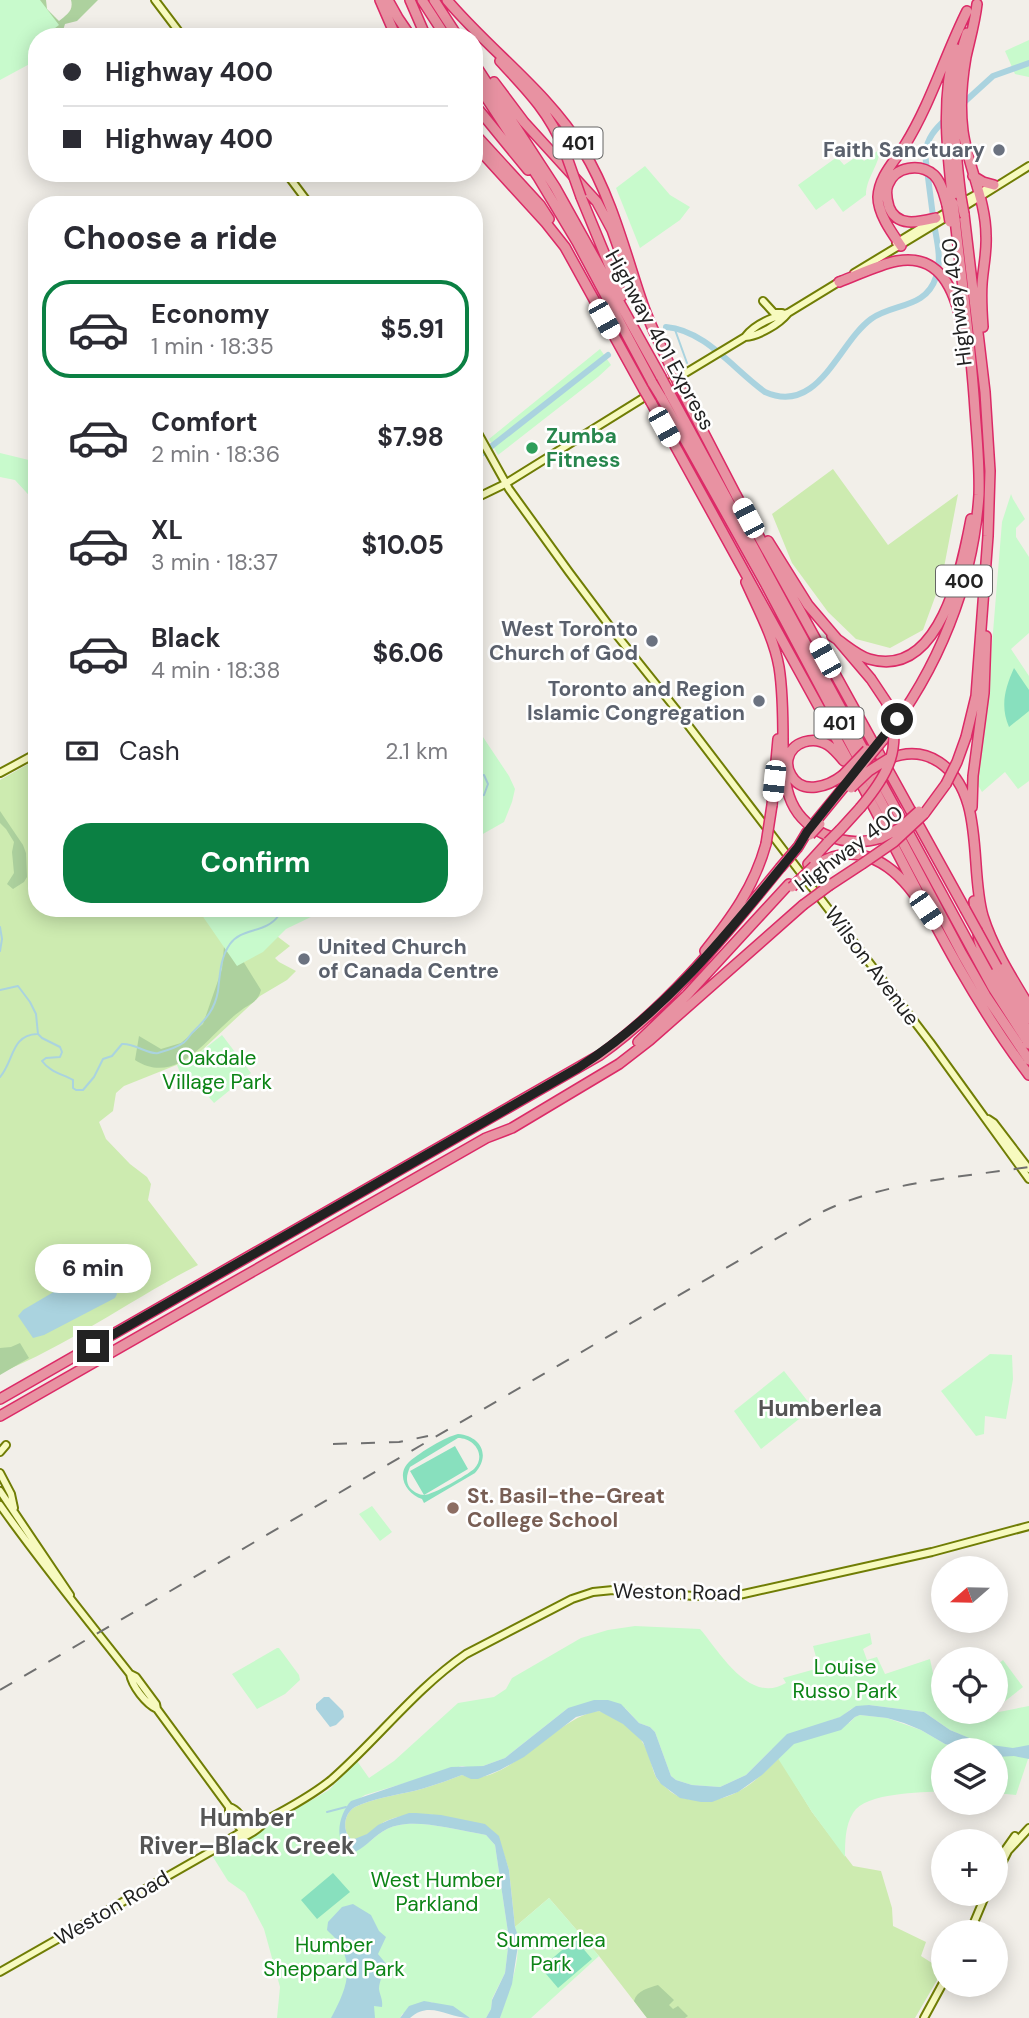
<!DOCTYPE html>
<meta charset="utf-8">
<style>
body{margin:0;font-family:"DM Sans",sans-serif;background:#f2f2f3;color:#2b2b33;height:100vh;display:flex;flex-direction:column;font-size:26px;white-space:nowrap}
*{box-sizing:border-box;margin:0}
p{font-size:23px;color:#7c7c81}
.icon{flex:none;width:38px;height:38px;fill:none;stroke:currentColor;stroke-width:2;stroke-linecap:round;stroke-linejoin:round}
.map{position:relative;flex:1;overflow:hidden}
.sheet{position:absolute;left:28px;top:196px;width:455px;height:721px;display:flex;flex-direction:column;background:#fff;border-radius:28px;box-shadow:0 4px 18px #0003}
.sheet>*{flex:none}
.banner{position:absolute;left:28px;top:28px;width:455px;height:154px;border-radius:28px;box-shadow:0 4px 18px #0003;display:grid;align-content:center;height:154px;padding:0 35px;background:#fff}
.needle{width:46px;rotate:250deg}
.buttons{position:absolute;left:931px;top:1556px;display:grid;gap:14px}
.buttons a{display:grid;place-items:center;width:77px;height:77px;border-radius:50%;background:#fff;box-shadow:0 4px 18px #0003;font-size:35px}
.end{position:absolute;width:32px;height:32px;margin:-16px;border:9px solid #222;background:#fff;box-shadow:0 0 0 4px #fff}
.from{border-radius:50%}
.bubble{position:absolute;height:49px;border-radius:24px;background:#fff;box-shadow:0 4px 18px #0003;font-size:23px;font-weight:700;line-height:49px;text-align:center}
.car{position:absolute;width:21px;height:42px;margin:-21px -10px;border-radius:9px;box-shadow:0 0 5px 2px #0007;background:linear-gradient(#fff 24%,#345 0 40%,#fff 0 76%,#345 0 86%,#fff 0)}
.banner b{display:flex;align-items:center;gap:24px;height:66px;font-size:26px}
.banner b+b{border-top:2px solid #e1e1e2}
.banner i{width:18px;height:18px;background:#2b2b33}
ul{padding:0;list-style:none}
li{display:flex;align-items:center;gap:21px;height:98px;margin:0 14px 10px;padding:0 21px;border:4px solid transparent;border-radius:28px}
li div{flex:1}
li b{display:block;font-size:26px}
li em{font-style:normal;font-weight:700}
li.on{border-color:#0b8043}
li>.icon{width:63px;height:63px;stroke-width:1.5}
h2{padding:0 35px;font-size:32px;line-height:84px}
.pay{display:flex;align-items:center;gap:18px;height:77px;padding:0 35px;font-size:26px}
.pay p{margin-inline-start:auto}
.primary-button{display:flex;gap:14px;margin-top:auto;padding:14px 35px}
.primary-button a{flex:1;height:80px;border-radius:28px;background:#0b8043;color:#fff;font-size:28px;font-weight:700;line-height:80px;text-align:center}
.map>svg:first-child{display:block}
</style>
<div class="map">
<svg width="1029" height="2018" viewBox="0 0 1029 2018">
<rect width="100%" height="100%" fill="#f2efe9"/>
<path fill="#cdebb0" d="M833 469 888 545 958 494 942 578 923 630 890 648 856 639 828 612 792 563 772 514Z
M37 759V908H240L290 946 275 958 279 962 296 971 287 980 260 996 199 1053 184 1062 124 1086 116 1093 113 1111 99 1122 106 1139 130 1164 147 1177 151 1184 148 1200 198 1265C132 1299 69 1345 0 1373V780Z
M599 1711C618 1718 640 1732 647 1751 651 1759 652 1769 656 1777 659 1783 666 1787 671 1792 680 1798 685 1799 696 1800 732 1804 755 1782 779 1758L812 1812 853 1866 881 1871 892 1908 893 1926 926 1942 921 1956 943 1970 915 2018H647L599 1956 549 1898 515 1927 509 1870 498 1836C460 1821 427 1804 386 1821 378 1825 375 1830 368 1834 363 1837 357 1838 352 1840 342 1832 343 1814 355 1807 371 1799 396 1795 414 1791 430 1787 446 1781 462 1775 503 1792 557 1715 599 1711Z"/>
<path fill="#add19e" d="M17 0H46L47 9 59 21C66 15 74 11 71 0H98L77 21 65 24 61 37H56L51 29Z
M0 811 23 845 26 853 27 877 24 882 13 889 7 884 14 873 12 852 14 842 6 829 0 823Z
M281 928 243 961 261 990C258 1003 248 1004 239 1012 209 1034 178 1088 135 1060L139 1036 161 1049 181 1043 203 1024 222 969 225 935Z
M20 1343 29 1358 0 1375V1348L11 1347Z
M658 1985 674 2000 669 2005 673 2009 678 2006 688 2016 685 2018H647L634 2001C637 1990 649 1988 658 1985Z"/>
<path fill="#c8facc" d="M0 0H40L59 25 51 31 55 37H37V60L0 80Z
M1029 40V77L1015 74 1005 51Z
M880 149C879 166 866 178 866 195L843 212 833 198 816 210 798 185 837 157 844 165 859 155 864 161Z
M645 166 670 195 690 207 680 220 640 248 616 188Z
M600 349 611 365 598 377 498 455 489 439Z
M0 453 37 462V504L15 480 0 477Z
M1011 494 1013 499 1025 519 1016 528V537L1029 557V633L1011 649 1029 676V781L1018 789 1005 772 982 792 975 780 991 657 1002 522Z
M474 719 483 737 509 776 515 789 512 802 504 822 474 839Z
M197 908H355L315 915 286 929 263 952 237 966Z
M222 1035 251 1073 214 1103 193 1079 183 1080 177 1065 199 1053Z
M990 1354 1012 1355 1013 1379 1006 1419 985 1416 984 1434 976 1436 941 1391Z
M784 1371 813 1408 761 1449 734 1411Z
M372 1506 392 1532 380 1541 359 1514Z
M635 1626 700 1629C720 1652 749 1705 786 1683L783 1678 819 1668 813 1646 870 1633 872 1644 863 1649 867 1660 877 1657 885 1674 930 1659 935 1683 943 1698V1712H950L953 1716 963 1719 1029 1706V1756L1016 1795 996 1793V1750L950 1730 924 1712 869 1705 851 1709 841 1717 831 1720 849 1723 855 1717 860 1715 887 1718 921 1730 945 1744 966 1750H943V1791C920 1793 866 1792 853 1813 845 1826 845 1842 845 1857L812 1812 772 1749 746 1775 720 1787 692 1785 676 1780 671 1776 655 1732 650 1727 639 1723 625 1708H568L505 1758 483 1766 472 1768 462 1766 365 1795 346 1807 343 1843 355 1851C367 1846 375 1835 387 1829 411 1817 450 1829 476 1833L486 1835 495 1845 509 1939 505 1973 492 1999 491 2009 486 2018H470L431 2002 402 2014 400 2018H277L280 1987 264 1929 245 1893 228 1881 213 1857 329 1790 357 1761 369 1778 394 1761 458 1703 494 1697 506 1689 512 1678 581 1638 608 1630Z
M277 1648H279L299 1675 300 1680 285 1694 257 1709 232 1674Z
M1003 1660 1023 1687 999 1706 996 1701V1666Z
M549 1898 599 1956 531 2018H500C509 1988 524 1958 515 1927Z"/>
<path fill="#88e0be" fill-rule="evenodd" d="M1014 668 1029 690V711L1009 727C1000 706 1005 688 1014 668Z
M458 1434C481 1436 491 1455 475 1473L424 1503 422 1499C406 1494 395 1474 410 1461 421 1452 445 1437 458 1434ZM458 1438C474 1438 487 1455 474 1469 467 1475 433 1495 424 1495 419 1495 414 1492 410 1488 405 1481 407 1474 410 1467Z
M455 1446 468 1469 424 1495 410 1471Z
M333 1873 350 1892 317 1919 301 1900Z
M575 1939 592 1959 558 1988 541 1968Z"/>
<path fill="#aad3df" d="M98 1266 104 1267 117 1294 115 1298 44 1335 33 1338 18 1316 23 1310Z
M324 1697H329L343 1711 344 1717 336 1725 330 1727 316 1709V1704Z
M594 1700H608L621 1704 639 1723 650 1727 655 1732 671 1776 676 1780 692 1785 720 1787 746 1775 787 1734 840 1717 856 1706 869 1705 924 1712 950 1730 984 1744 1013 1748 1029 1745V1759L1014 1756 996 1757V1750H966L945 1744 921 1730 904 1723 887 1718 860 1715 855 1717 841 1730 794 1744 762 1775 738 1792 712 1802H701L680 1798 661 1784 656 1777 643 1742 623 1724 599 1711 576 1717 524 1757 500 1770 478 1779H471L462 1775C446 1781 430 1787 414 1791 396 1795 371 1799 355 1807 343 1814 342 1832 352 1840L367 1834 378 1825 389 1820 409 1813H416L441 1815 485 1824 499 1836 509 1870 515 1927 519 1939 512 1984 500 2018H486L491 2009 492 2000 505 1973 509 1939 495 1845 486 1835 476 1833C450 1829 411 1817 387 1829 375 1835 367 1846 355 1852 350 1848 343 1845 341 1840 336 1828 343 1809 351 1801L451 1767 483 1766 505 1758 568 1708Z
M353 1904 371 1915 379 1931 386 1937 378 1954 388 1966C384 1972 379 1981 379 1989 380 1996 383 1999 382 2007L374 2006 375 2018H331C343 1995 354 1974 342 1948 339 1941 332 1935 327 1930L328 1922 342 1907Z
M424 2001 453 2006 470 2018C447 2018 430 2000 410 2018H400L409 2006Z"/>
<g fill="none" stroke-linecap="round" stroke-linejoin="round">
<path stroke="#aad3df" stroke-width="2" d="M674 327 687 363
M474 732V733
M474 775H484L488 784 484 795 474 797
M0 927 2 939 0 951
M0 990 18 986 30 1002 36 1014 38 1034 42 1038 60 1047 62 1052 60 1057 46 1058 42 1061C50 1072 62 1074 73 1080V1088L76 1090H83L94 1077 103 1059 112 1056 122 1044C135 1043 148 1055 158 1053 165 1051 178 1047 183 1043 187 1041 190 1034 194 1031 206 1019 215 1009 218 991 220 975 220 958 230 944 242 927 266 934 279 915V908
M0 1077C14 1061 11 1035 37 1034
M327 1812 346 1807"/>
<path stroke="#aad3df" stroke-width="6" d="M960 106 993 76 1029 63
M666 327C705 330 734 370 765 392 819 416 838 343 871 319 893 303 926 309 936 277 942 260 937 241 934 224 931 200 928 177 925 154 927 138 935 129 947 118
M474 460 608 355"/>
<g stroke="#707d05" stroke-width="10">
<path id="secondary" d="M155 0 183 37
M286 173 310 205
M959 204 992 186
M962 208 1029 166
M896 243 950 210
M854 273 950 215
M763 301 774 313H782
M745 337C754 325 773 317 788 313L842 280
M664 386 745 337C759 336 779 324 788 313
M474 426 509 489 569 572 611 628 675 708 930 1042 1029 1179
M474 499 505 484 648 395
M0 773 37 753
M988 1119 994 1123 1029 1169
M0 1452 6 1445
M0 1473 11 1494 14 1508
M0 1491 70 1595
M0 1505C41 1563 86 1618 130 1674L136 1677 156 1704 157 1709 229 1807V1813L240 1828 246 1829
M130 1674C132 1686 146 1704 157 1709
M229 1807C240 1810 245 1822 248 1832
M224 1844 228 1845C241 1838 258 1832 266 1820
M996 1863 1015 1836
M996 1875 1008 1851 1029 1828
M970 1932 986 1894
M0 1972 224 1844 226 1841 262 1820H266C289 1808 311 1796 331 1780 377 1740 415 1689 466 1654L572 1599 593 1592 613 1590 694 1596 739 1595 932 1552 1029 1526
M924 2018 943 1983"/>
</g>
<g stroke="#dc2a67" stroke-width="12">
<path id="highway" d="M380 0 396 37
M388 0 398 18 411 37
M410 0 426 37
M422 0 446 37
M434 0 458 37
M447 0C491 52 547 91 583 150 611 196 624 248 641 299 649 324 662 348 673 372
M977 4C975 22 970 39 966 57 962 80 960 108 963 131 968 167 986 200 986 236 987 252 983 268 982 284 981 298 982 313 983 327
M500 61C527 90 549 112 564 149
M474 63 555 187 661 377
M474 79 538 177 577 242 653 384
M494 82 524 122 597 202 612 230 627 272
M474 104 528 170
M474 133 540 205 549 219
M474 144 546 223 565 247 644 390
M973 176 983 182 994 185
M581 197 622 296
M961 197C954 140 948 89 967 33
M953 203C947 152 941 99 955 48
M964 214 985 392 990 471 988 536 976 696 966 737
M936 218C919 222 897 228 889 207 887 200 885 192 888 185 895 166 920 163 934 175 942 183 944 195 947 205
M901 246C892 233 878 214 878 197 879 176 895 161 905 145 931 103 945 55 967 11
M839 282C858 275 877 265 897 261 941 253 955 292 962 326
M679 385 736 495 965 909
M669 392 993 988 1029 1044
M661 397 765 583 962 954 986 996 1029 1060
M651 402C722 530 793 658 863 787 915 884 962 987 1029 1075
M768 541 808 605 871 679 887 703
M746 582C758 609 774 638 779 667 783 692 783 717 783 742 784 780 784 815 824 834 843 843 861 844 881 838
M832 636C844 643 856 655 869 659 940 680 962 567 971 519
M883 740C938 670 973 584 979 495 980 467 977 438 975 410 971 346 962 283 955 219
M888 759C905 752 922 751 939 762 986 793 969 868 983 916 993 948 1012 978 1029 1006
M843 775C829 786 802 796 791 775 788 770 787 764 788 759 792 741 814 736 828 745 834 749 839 755 844 761
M772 805 778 739
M972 807 973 776 984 693 986 636
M924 814 946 784
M816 821 848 782
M840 830 860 808
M798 847 807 832
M808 864 828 842
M814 866C854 840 889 860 914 894
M830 885 862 864
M974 901 979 941 984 957 1029 1033
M705 951C732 917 754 887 766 844
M997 967 1029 1019
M638 1042 687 995 789 884
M0 1399 600 1055C671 1004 725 935 780 868
M0 1416 486 1138 512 1128 619 1064 650 1040 803 905"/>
</g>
<use href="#secondary" stroke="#f7fabf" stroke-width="6"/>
<use href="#highway" stroke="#e892a2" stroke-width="9"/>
<path stroke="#707070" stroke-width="2" stroke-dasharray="14 14" stroke-linecap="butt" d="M333 1444 399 1442 428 1436
M0 1690 824 1211C884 1182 962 1177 1029 1167"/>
<g stroke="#dc2a67" stroke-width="12" stroke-linecap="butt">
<path id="highway-bridge" d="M564 149 581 197
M961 197 964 214
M953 203 955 219
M947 205 950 222
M673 372 679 385
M661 377 669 392
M653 384 661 397
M644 390 651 402
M843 775 867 750
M848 782 883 740
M946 784 957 762 966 737
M851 788 869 771 888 759
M860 808C888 775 904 747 887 703
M810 835 820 824
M881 838 900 828 919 811
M828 842 840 830
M766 844 772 805
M862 864 894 842 924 814
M780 868 798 847
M792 887 814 866
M803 905 830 885
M965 909 997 967"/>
</g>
<use href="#highway-bridge" stroke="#e892a2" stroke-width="9"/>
</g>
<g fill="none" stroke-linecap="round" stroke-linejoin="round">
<path stroke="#222" stroke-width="9" d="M93 1346 578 1068C670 1009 730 930 798 847L807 832 897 719"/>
</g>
<g fill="#6b7280" stroke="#fff" stroke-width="2.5">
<circle cx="999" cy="150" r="7"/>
<circle cx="652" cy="641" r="7"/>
<circle cx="759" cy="701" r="7"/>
<circle cx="304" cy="959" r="7"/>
</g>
<circle fill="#2e9e5b" stroke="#fff" stroke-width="2.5" cx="532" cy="448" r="7"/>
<circle fill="#8d6e63" stroke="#fff" stroke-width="2.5" cx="453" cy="1508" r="7"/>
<g text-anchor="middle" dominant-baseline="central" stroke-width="5" stroke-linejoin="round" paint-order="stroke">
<g fill="#fff" stroke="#646464" stroke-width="2">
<rect x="553.5" y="127.5" width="49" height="31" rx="5"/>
<rect x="936" y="565.5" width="56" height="31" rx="5"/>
<rect x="814.5" y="707.5" width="49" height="31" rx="5"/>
</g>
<g font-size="19" font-weight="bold" fill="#222">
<text x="578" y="143">401</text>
<text x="964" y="581">400</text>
<text x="839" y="723">401</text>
</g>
<g font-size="21" font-weight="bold" fill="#5b616d" stroke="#fff" text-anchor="end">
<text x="985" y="150">Faith Sanctuary</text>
<text x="638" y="629">West Toronto<tspan x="638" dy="24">Church of God</tspan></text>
<text x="745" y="689">Toronto and Region<tspan x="745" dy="24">Islamic Congregation</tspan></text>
<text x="318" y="947" text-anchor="start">United Church<tspan x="318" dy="24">of Canada Centre</tspan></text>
</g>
<g font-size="21" fill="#222" stroke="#fff">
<text transform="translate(957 302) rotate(-97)">Highway 400</text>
<text transform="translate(660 340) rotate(61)">Highway 401 Express</text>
<text transform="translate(849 849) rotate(-37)">Highway 400</text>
<text transform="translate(872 966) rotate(53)">Wilson Avenue</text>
<text transform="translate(677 1592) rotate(1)">Weston Road</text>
<text transform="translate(112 1908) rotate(-30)">Weston Road</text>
</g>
<g font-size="21" font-weight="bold" fill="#27864d" stroke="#fff" text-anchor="start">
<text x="546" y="436">Zumba<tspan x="546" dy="24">Fitness</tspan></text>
</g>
<g font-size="21" fill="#0c8416" stroke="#fff">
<text x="217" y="1058">Oakdale<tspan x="217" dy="24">Village Park</tspan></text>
<text x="845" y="1667">Louise<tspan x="845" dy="24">Russo Park</tspan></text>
<text x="437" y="1880">West Humber<tspan x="437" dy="24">Parkland</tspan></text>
<text x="551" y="1940">Summerlea<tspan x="551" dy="24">Park</tspan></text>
<text x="334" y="1945">Humber<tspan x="334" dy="24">Sheppard Park</tspan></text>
</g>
<g font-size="21" font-weight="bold" fill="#785e54" stroke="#fff" text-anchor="start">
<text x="467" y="1496">St. Basil-the-Great<tspan x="467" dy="24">College School</tspan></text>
</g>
<g font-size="23" font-weight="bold" fill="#555" stroke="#fff">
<text x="820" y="1408">Humberlea</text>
</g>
<g font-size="24" font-weight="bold" fill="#555" stroke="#fff">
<text x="247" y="1817">Humber<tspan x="247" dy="28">River–Black Creek</tspan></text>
</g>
</g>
</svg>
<div class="buttons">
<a><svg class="needle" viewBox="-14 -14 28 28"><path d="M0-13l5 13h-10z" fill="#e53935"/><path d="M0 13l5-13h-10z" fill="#7c7c81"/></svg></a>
<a><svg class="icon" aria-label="locate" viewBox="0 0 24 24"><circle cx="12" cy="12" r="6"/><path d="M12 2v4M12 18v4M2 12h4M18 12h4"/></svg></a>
<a><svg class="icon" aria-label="layers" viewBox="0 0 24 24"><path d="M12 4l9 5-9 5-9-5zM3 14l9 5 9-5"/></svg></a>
<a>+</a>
<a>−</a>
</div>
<i class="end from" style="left:897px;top:719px"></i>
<i class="end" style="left:93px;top:1346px"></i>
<div class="bubble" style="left:35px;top:1244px;width:116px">6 min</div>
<i class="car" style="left:604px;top:319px;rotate:151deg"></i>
<i class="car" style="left:664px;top:427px;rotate:151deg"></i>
<i class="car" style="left:748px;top:518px;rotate:332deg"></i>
<i class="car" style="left:825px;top:658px;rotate:331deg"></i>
<i class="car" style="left:774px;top:781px;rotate:186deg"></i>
<i class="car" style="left:926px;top:910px;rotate:146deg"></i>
<div class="banner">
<b><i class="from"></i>Highway 400</b>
<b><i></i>Highway 400</b>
</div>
<section class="sheet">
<h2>Choose a ride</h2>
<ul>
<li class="on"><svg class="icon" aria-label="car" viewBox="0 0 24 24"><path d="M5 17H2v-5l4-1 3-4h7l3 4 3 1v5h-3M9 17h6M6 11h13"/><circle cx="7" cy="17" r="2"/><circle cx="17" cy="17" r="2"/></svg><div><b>Economy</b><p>1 min · 18:35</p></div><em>$5.91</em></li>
<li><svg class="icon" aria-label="car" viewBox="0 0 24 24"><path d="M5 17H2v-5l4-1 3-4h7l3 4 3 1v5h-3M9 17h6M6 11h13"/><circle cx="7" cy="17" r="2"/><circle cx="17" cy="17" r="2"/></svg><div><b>Comfort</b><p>2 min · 18:36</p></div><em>$7.98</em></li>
<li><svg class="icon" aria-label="car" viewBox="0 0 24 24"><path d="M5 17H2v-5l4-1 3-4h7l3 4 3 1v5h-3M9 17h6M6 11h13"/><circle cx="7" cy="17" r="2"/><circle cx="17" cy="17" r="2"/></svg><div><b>XL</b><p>3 min · 18:37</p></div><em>$10.05</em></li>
<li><svg class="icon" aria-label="car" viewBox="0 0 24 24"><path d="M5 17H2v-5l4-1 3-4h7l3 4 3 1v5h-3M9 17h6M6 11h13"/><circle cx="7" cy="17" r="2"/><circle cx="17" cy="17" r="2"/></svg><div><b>Black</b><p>4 min · 18:38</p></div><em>$6.06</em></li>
</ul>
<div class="pay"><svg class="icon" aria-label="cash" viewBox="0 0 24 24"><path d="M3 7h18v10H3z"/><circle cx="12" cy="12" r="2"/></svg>Cash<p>2.1 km</p></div>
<div class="primary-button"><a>Confirm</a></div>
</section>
</div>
